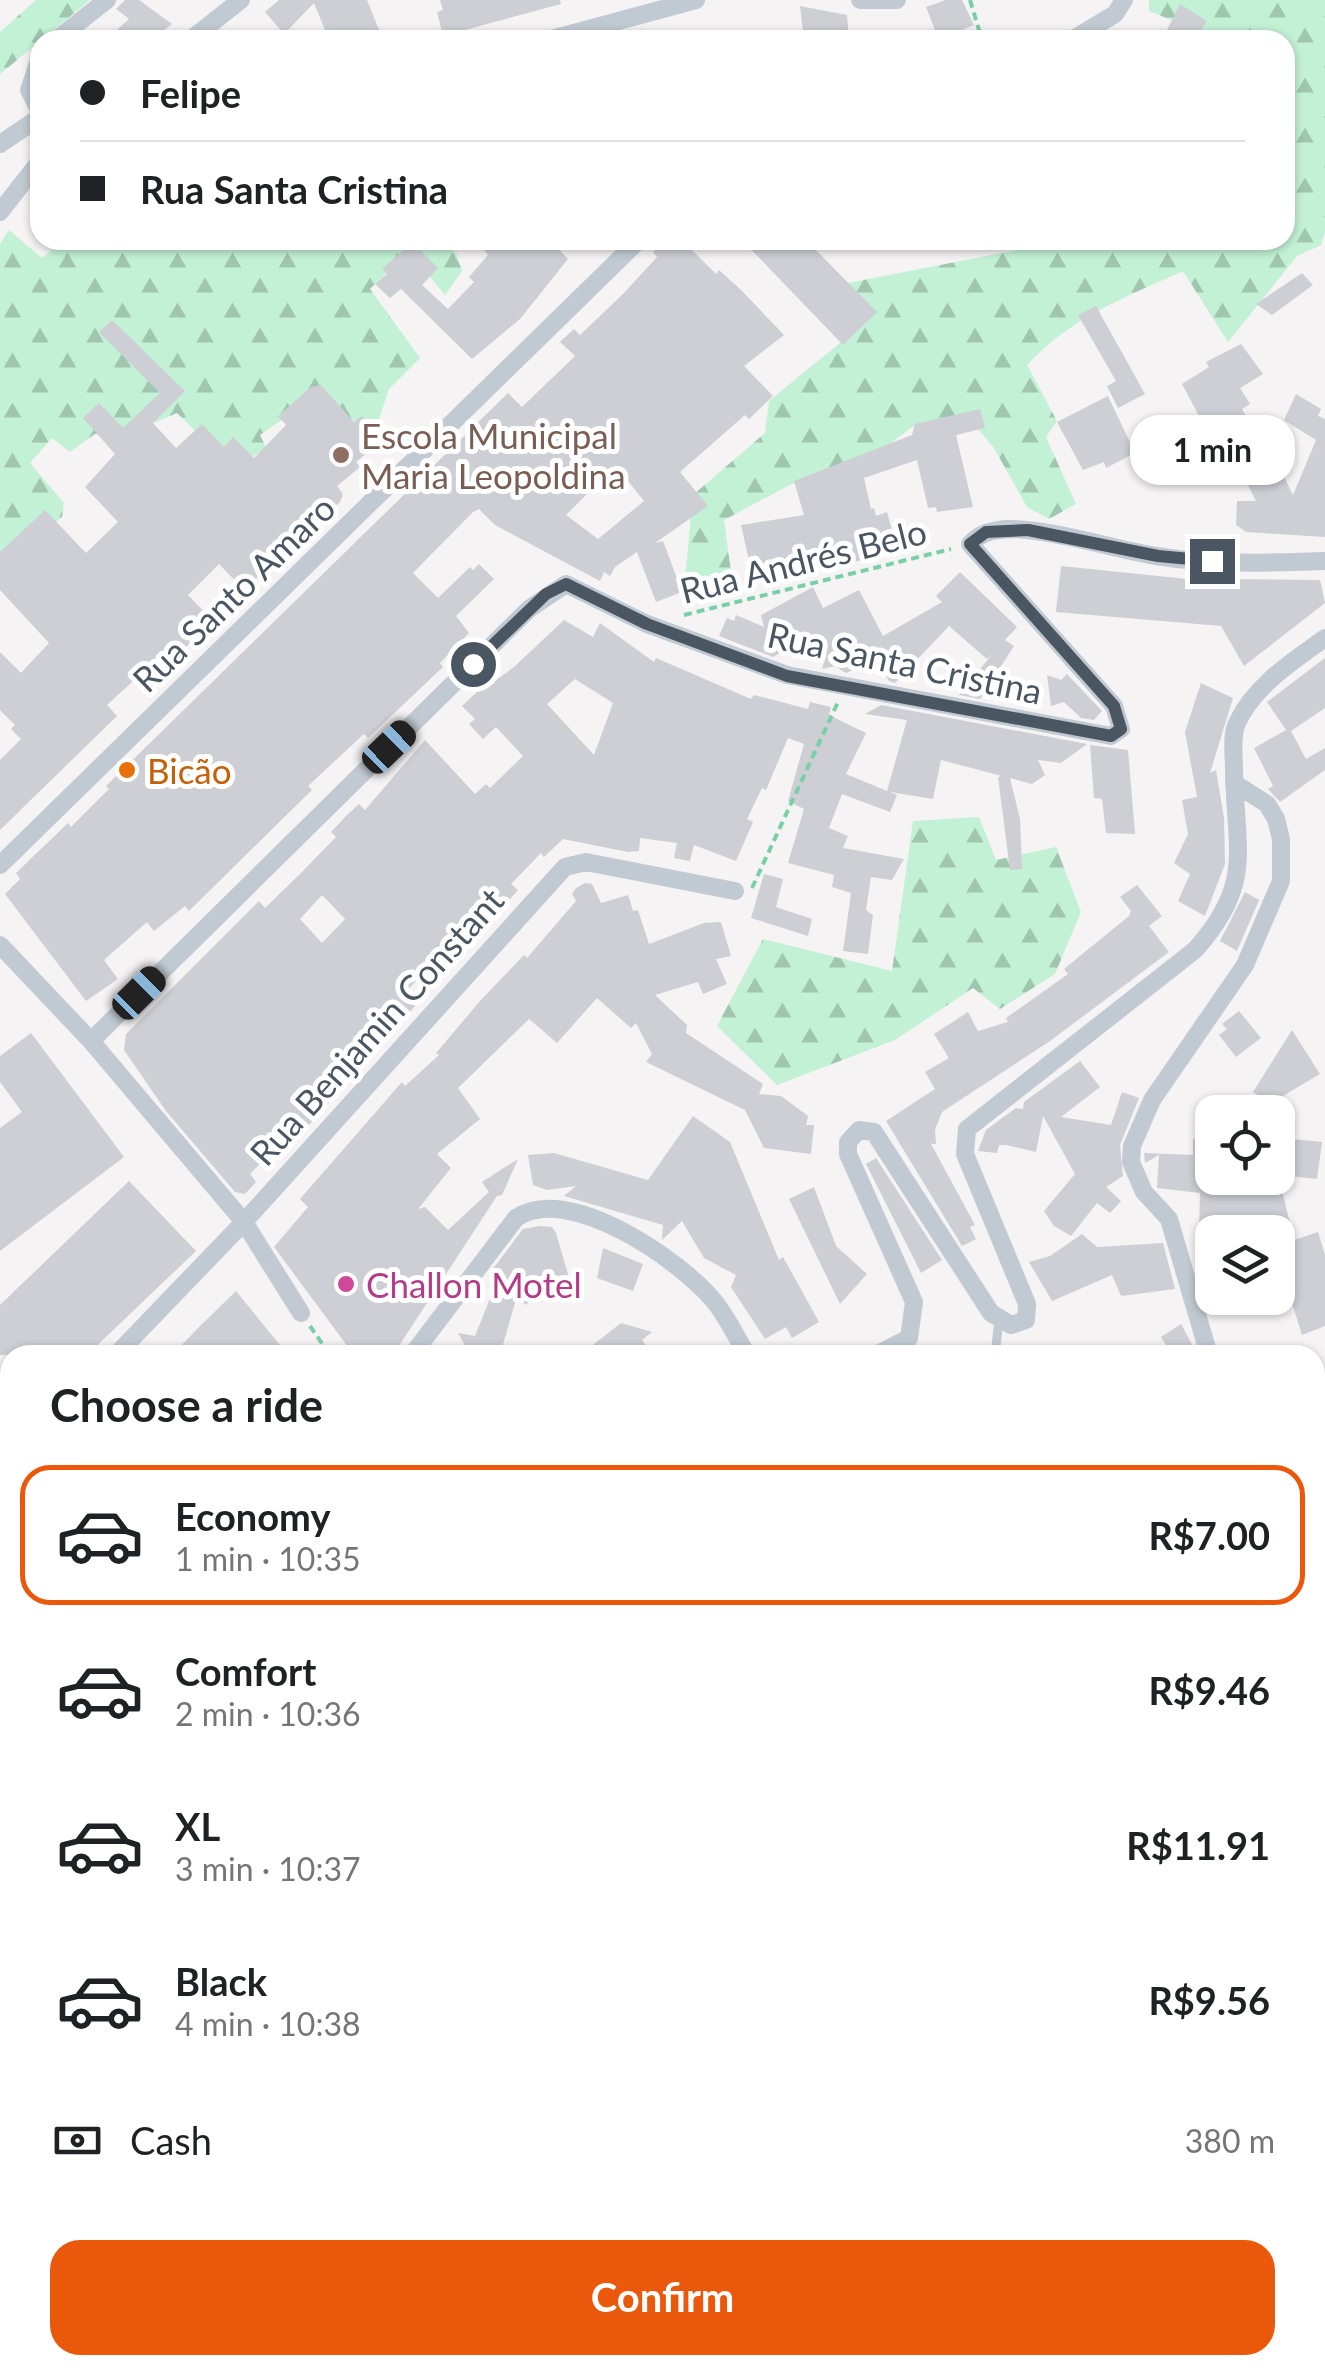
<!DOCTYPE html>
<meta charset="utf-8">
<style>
body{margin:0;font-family:Lato,sans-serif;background:#f6f6f6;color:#202124;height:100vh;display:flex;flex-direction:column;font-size:38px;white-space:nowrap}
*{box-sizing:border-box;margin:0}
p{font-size:32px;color:#757577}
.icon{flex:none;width:55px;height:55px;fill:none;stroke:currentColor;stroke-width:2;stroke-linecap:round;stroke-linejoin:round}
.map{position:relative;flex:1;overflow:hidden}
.details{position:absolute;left:0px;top:1345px;width:1325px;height:1030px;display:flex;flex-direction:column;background:#fff;border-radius:30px 30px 0 0;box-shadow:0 2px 8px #0004}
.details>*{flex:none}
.guide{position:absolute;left:30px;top:30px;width:1265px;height:220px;border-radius:30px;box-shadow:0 2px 8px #0004;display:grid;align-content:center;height:220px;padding:0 50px;background:#fff}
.tools{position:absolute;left:1195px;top:1095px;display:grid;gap:20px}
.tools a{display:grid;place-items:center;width:100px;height:100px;border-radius:20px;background:#fff;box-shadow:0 2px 8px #0004;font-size:50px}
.end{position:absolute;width:45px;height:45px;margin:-22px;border:12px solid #4a5661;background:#fff;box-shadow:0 0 0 5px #fff}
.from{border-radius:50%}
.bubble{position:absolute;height:70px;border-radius:30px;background:#fff;box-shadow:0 2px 8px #0004;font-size:32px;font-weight:700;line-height:70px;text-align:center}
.car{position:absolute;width:30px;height:60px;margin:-30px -15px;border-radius:12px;box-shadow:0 0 8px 2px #0007;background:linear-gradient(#222 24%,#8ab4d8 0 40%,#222 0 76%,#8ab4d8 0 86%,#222 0)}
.guide b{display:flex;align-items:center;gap:35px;height:95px;font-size:38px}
.guide b+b{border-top:2px solid #e0e0e0}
.guide i{width:25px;height:25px;background:#202124}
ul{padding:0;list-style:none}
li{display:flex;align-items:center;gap:30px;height:140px;margin:0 20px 15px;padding:0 30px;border:5px solid transparent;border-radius:30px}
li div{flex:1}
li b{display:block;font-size:38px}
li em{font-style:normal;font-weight:700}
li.active{border-color:#ea580c}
li>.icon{width:90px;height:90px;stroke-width:1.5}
h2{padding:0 50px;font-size:45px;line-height:120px}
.pay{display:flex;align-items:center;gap:25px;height:110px;padding:0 50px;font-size:38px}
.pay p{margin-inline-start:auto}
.button{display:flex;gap:20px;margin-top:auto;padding:20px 50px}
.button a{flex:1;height:115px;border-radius:30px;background:#ea580c;color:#fff;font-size:40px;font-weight:700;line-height:115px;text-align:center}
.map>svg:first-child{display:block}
</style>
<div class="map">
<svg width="1325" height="2375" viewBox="0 0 1325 2375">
<defs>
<pattern id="forest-firs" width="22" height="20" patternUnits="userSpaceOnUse" patternTransform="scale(2.5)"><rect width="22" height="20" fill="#c3f1d5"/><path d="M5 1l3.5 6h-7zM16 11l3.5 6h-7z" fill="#a0c6b0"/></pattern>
</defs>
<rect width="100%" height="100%" fill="#f5f3f3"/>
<path fill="url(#forest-firs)" d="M36 0H90L0 74V32Z
M1149 0H1325V231L1321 245 1297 256 1228 342 1183 271C1122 299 1073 316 1027 365L1057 421 1046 437 1076 504 1049 519 1027 507 994 448 970 419 912 427 867 462 790 485 724 520 732 579 712 594 683 600 693 495 765 433 769 401 868 320 843 284 1022 249 1029 240H1285V40H1221L1149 11Z
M9 230 42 258 64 240H443L457 255 462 271 445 295 409 251 370 289 420 358 389 389 378 422 352 420 322 392 260 435 266 447 235 470 177 413 121 437 95 434 70 452 52 438 30 463 64 503 62 517 0 568V244Z
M979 817 996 860 1056 847 1081 912 1055 974 1000 1009 973 988 895 1040 777 1085 717 1026 763 939 892 971 913 821Z
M0 2222 10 2227V2335L0 2339Z"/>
<path fill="#cdcfd5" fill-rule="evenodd" d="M125 0H139L172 24 154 38 146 32 135 40H106L129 19 116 9Z
M279 0H367L383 40H329L314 3 284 34 265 12Z
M440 0H560L561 4 443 36 437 12 443 10Z
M946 0H962L974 25 959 31 961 35 939 40 926 7Z
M1180 4 1207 21 1195 40H1162Z
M800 6 847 15 849 40H804Z
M476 240H550L568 259 520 319 472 359 401 289 390 298 375 284 387 274 382 269 412 242 438 268 422 285 448 309 474 282 469 277 488 255Z
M666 240H682L716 274 719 270 741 290 784 335 744 366 773 396 749 419 745 415 680 472 708 506 655 543 663 541 682 592 656 602 637 552 615 567 610 576 604 572 600 581 495 525 479 509 473 512 413 573 438 598 470 567 473 570 479 564 494 579 456 616 469 633 440 663 443 667 368 738 364 734 308 786 312 790 189 911 185 906 154 931 147 922 104 960 118 979 86 1001 5 894 20 879 16 873 68 823 71 827 109 789 106 786 508 393 522 407 575 356 560 342 574 329 580 335 623 294 657 257 653 252ZM620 471 644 501 598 539 566 515 599 482 604 487Z
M742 240H806L877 312 843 345Z
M1302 273 1313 285 1272 315 1256 304Z
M1096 306 1145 394 1118 408 1107 386 1116 381 1078 315Z
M112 320 185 391 153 423 176 448 202 424 224 447 233 437 254 458 286 425 278 416 311 387 321 385 354 422 362 416 382 440 356 462 360 467 337 486 343 494 340 502 244 590 219 564 188 595 213 621 163 669 155 661 107 705 117 716 0 830V760L21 739 11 729 15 725 0 710V652L21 673 49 643 0 590V552L45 510 86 553 118 522 85 487 115 454 83 418 99 403 123 428 160 393 99 332Z
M1241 344 1263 374 1240 388 1250 404 1242 409 1267 454 1270 448 1293 495 1316 440 1284 420 1296 394 1321 409 1318 416 1325 419V537L1246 532 1236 525 1237 501H1256L1235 460 1229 463 1207 431 1182 384 1209 367 1206 362Z
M1108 396 1135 453 1106 468 1104 462 1083 470 1057 422Z
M980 409 985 428 956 435 973 507 937 512 936 507 928 508 917 460 864 478 871 509 874 508 876 516 887 512 895 542 879 551 881 556 754 583 741 525 804 515 794 481 912 435 915 424Z
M1061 566 1197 580 1198 573 1213 574 1212 579 1320 580 1325 603 1244 666 1221 626 1056 612Z
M960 572 1017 627 1005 640 1014 646 980 699 959 695 994 652 987 659 949 626 895 683 889 681 877 660 846 673 835 666 822 669 827 653 808 661 799 642 773 657 719 636 727 618 734 621 736 615 764 627 761 615 813 587 823 608 859 590 883 636 942 602 936 596Z
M564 620 593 637 600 623 654 662 656 658 751 699 754 695 808 709 810 702 831 707 829 715 866 733 846 774 887 791 907 720 865 714 881 705 1087 744 1061 763 1038 760 1045 775 1032 784 1010 778 1020 819 1022 869 1010 870 998 777 1002 776 941 760 933 799 890 792 897 795 890 812 842 794 829 828 848 836 843 848 904 859 892 880 871 877 866 910 873 915 868 954 843 951 851 893 832 887 834 875 788 863 804 809 788 801 804 744 788 738 766 790 762 788 747 819 753 822 736 861 694 845 690 861 674 858 677 843 640 838 639 851 628 852 563 839 544 857 541 853 511 884 518 890 457 958 448 950 403 994 415 1006 284 1153 277 1146 250 1174 256 1182 245 1194 235 1192 166 1111 124 1050 126 1034 259 901 265 908 301 873 336 837 331 832 346 816 359 804 365 810 425 740 475 794 486 784 490 788 523 756 496 727 483 739 469 724 475 719 462 706 493 677 496 680 514 667ZM575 679 613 703 594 755 547 704ZM322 895 345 919 322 943 300 919Z
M1325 658V708L1291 731 1306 759 1325 748V770L1280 802 1268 789 1273 786 1254 748 1286 730 1267 702Z
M1067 674 1102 711 1094 720 1081 718 1064 702 1051 706 1047 675 1061 680Z
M1201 683 1233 698 1210 773 1216 770 1224 818 1225 864 1205 916 1178 901 1190 874 1174 863 1188 834 1182 800 1197 797 1185 732Z
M1090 745 1128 750 1135 834 1106 833 1102 799 1094 798Z
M764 874 783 879 776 907 812 919 808 936 751 918Z
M585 883 592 884 601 903 628 895 633 911 638 910 649 944 704 923 721 922 731 956 716 959 727 984 703 994 698 982 655 995 687 1025 686 1033 763 1084 759 1094 781 1096 808 1116 806 1125H814L811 1154 764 1148 745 1110 646 1062 652 1054 636 1023 631 1028 597 998 557 1043 529 1019 458 1088 480 1119 437 1154 451 1168 418 1209 425 1207 448 1230 489 1192 482 1182 518 1159 502 1195 497 1196 393 1355H354L274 1247 308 1207 300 1199 402 1082 405 1086 439 1055 436 1053 480 1001 524 955 527 958 576 901 572 894 576 888Z
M1137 885 1162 916 1149 926 1169 952 1050 1041 942 1112 935 1130 936 1144H931L975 1225 970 1227 976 1239 962 1246 886 1121 935 1089 925 1072 949 1058 934 1034 968 1012 978 1031 1008 1022 1006 1018 1068 974 1064 969 1129 916 1131 911 1120 897Z
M1245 892 1259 900 1237 951 1220 941Z
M1239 1011 1261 1038 1236 1057 1219 1035 1227 1029 1222 1024Z
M1292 1030 1320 1074 1271 1103 1253 1092Z
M31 1033 124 1157 0 1251V1128L22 1112 0 1082V1056Z
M1080 1061 1100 1087 1061 1117 1111 1125 1122 1092 1139 1098 1120 1145 1123 1176 1106 1187 1121 1201 1110 1213 1097 1203 1071 1236 1054 1226 1044 1211 1075 1174 1043 1116 1036 1152 1006 1145H999L997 1153 978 1151 986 1130 1016 1108 1023 1109 1024 1102Z
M693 1116 730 1142 779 1260 783 1257 819 1322 792 1338 786 1327 765 1339 731 1287 736 1275 704 1258 682 1221 662 1240 663 1225 564 1196 576 1186 547 1190 533 1185 528 1155 554 1153 648 1180Z
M1282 1138 1322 1142 1317 1179 1279 1175Z
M1193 1139 1212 1140V1178H1279L1294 1240 1318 1232 1325 1255V1326L1302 1335 1278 1258V1232H1270L1267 1225 1199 1233 1200 1193 1157 1188 1159 1155 1145 1163 1144 1153 1193 1155Z
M876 1158 942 1260 921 1273 866 1164Z
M129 1181 196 1251 87 1355H0V1305Z
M814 1187 836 1246 867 1274 840 1304 789 1199Z
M540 1226 552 1227 556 1233 570 1281 556 1286 551 1278 526 1305 517 1296 500 1355H470L458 1333 475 1336 493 1291 489 1288 492 1270 523 1229Z
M1082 1234 1097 1247 1163 1243 1175 1289 1121 1296 1112 1275 1052 1301 1029 1262 1050 1256Z
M603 1248 643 1264 633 1291 597 1278Z
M236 1291 288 1355H172L200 1326Z
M621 1323 652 1332 642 1340 653 1355H580Z
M1181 1324 1194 1348 1172 1355 1161 1337Z"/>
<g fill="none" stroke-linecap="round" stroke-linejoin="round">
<path stroke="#7ad0a6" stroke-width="4" stroke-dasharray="8 5" stroke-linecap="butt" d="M970 0 982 40
M684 615 951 549
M752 888 838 702
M310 1326 330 1355
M1315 1536 1325 1540"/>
<path stroke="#c1cad2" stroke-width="9" d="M995 1355 999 1320"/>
<path stroke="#c1cad2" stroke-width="18" d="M860 0H897
M56 40 107 0
M190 40 241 0
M548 40 696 0
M1072 40 1115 14 1124 0
M40 58 29 90 40 111
M0 144 40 117
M0 212 40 161
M0 865 639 240
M0 945 91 1041 244 1222 301 1313
M91 1041 529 609 566 584 647 624 787 675 1111 736 1121 729 1114 706 970 544C983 528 1007 528 1027 530 1070 534 1113 549 1156 556 1212 565 1268 563 1325 561
M116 1355 244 1222 565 867 586 862 735 891
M412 1355 516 1218C568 1182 680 1260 714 1301 727 1317 737 1338 747 1355
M876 1355 909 1338 914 1302 848 1154V1142L859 1130 874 1132 991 1313 1011 1325 1026 1320 1027 1304 965 1154 967 1129 1195 950C1255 883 1235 850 1234 769 1234 756 1231 736 1237 723 1254 686 1293 661 1325 638
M1209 1355 1169 1219 1144 1192 1131 1162 1132 1146 1152 1100 1245 965 1281 881V839L1276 819 1267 804 1234 783
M0 1475 10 1465
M1315 1476 1325 1482
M1315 1721 1325 1698
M0 1990 10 1981
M1315 2052 1325 2049
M964 2365 969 2375
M202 2375 228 2365"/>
</g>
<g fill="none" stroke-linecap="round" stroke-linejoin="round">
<path stroke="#4a5661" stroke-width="12" d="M473 664 546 594 566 584 647 624 787 676 1111 736 1121 729 1114 706 970 544 986 532 1028 530 1158 556 1212 561"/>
</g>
<circle fill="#8d6e63" stroke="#fff" stroke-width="4" cx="341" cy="455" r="10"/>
<circle fill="#e8710a" stroke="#fff" stroke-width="4" cx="127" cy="770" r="10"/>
<circle fill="#d1479c" stroke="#fff" stroke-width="4" cx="346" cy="1284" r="10"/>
<g text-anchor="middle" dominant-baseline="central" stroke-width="10" stroke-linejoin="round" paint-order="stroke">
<g font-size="35" fill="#785e54" stroke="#fff" text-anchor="start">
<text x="361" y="435">Escola Municipal<tspan x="361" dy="40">Maria Leopoldina</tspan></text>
</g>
<g font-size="35" fill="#4a5661" stroke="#fff">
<text transform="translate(803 560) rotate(-14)">Rua Andrés Belo</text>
<text transform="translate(233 593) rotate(-44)">Rua Santo Amaro</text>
<text transform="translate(905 662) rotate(12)">Rua Santa Cristina</text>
<text transform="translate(376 1026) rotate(-48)">Rua Benjamin Constant</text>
</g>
<g font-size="35" fill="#c56008" stroke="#fff" text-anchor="start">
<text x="147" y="770">Bicão</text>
</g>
<g font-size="35" fill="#b23c85" stroke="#fff" text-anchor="start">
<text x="366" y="1284">Challon Motel</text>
</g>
</g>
</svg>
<div class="tools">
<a><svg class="icon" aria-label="locate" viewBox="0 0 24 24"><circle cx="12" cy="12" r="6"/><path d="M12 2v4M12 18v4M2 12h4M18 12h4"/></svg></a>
<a><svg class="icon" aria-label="layers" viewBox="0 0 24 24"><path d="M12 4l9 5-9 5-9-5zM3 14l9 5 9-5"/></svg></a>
</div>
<i class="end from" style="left:473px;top:664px"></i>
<i class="end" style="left:1212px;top:561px"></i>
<div class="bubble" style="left:1130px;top:415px;width:165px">1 min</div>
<i class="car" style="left:389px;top:747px;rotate:46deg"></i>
<i class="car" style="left:139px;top:993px;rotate:45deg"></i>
<div class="guide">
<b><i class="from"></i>Felipe</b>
<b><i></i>Rua Santa Cristina</b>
</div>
<section class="details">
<h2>Choose a ride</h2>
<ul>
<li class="active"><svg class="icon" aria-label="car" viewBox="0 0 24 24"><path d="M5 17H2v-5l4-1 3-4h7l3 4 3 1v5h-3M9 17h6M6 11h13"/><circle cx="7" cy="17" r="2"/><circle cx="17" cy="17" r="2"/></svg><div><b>Economy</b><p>1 min · 10:35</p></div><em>R$7.00</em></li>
<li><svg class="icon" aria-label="car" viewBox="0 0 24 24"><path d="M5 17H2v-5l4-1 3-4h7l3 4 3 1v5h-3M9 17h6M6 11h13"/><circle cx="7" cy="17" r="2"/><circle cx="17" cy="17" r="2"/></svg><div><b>Comfort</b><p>2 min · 10:36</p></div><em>R$9.46</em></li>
<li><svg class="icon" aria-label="car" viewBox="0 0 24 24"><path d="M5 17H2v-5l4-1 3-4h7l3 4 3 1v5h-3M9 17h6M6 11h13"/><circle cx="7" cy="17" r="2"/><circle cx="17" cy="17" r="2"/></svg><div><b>XL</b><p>3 min · 10:37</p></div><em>R$11.91</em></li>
<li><svg class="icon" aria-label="car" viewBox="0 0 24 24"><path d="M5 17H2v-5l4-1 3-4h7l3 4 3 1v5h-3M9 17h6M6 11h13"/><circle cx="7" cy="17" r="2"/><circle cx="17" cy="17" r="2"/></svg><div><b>Black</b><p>4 min · 10:38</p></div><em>R$9.56</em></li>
</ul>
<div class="pay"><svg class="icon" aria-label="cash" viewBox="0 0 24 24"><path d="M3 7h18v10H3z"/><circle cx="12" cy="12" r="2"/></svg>Cash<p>380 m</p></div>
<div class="button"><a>Confirm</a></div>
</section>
</div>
